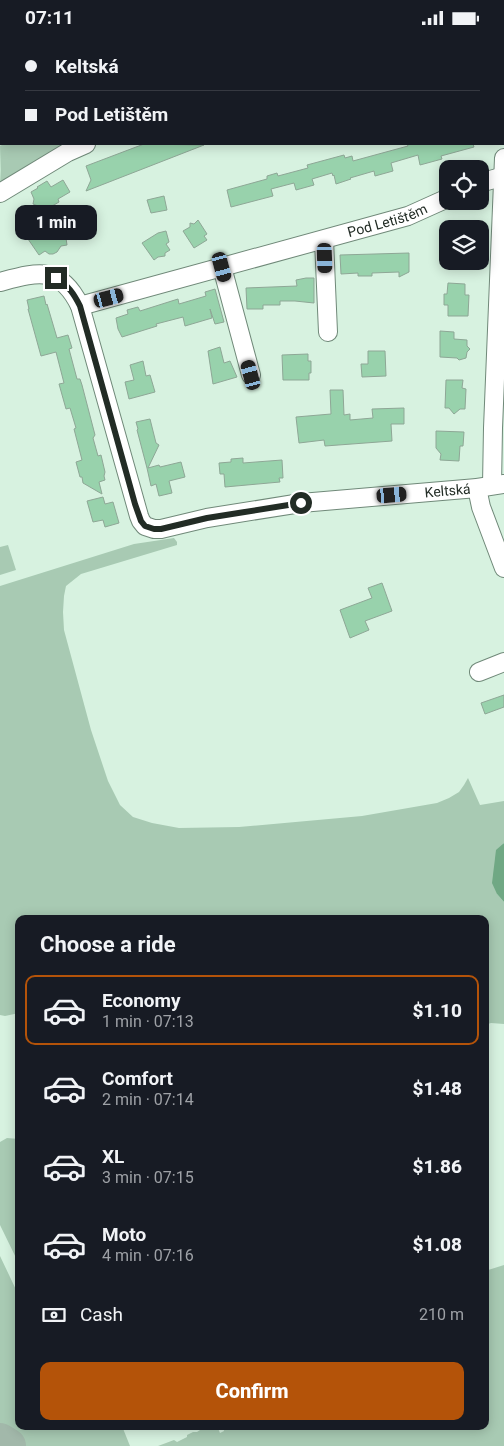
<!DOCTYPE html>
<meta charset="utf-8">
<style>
body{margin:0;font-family:Roboto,sans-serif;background:#242831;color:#f1f3f6;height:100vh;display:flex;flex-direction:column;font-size:19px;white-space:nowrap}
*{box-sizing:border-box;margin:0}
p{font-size:16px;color:#9ea1a6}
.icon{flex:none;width:28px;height:28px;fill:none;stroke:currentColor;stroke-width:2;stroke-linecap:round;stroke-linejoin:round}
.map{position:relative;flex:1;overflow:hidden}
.drawer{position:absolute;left:15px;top:880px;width:474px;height:515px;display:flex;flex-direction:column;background:#171b24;border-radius:10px;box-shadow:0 2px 12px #0003}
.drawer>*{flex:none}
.guide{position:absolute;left:0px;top:0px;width:505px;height:110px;box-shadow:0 2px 12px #0003;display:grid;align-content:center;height:110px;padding:0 25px;background:#171b24}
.tools{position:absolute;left:439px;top:125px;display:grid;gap:10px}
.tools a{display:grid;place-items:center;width:50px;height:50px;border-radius:10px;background:#171b24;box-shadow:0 2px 12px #0003;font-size:25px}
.end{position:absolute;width:22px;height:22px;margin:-11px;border:6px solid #222c25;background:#fff;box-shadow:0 0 0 2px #fff}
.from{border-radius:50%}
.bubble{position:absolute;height:35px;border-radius:10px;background:#171b24;box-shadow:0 2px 12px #0003;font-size:16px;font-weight:800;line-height:35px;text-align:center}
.car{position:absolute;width:15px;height:30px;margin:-15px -8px;border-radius:6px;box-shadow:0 0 4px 1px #0007;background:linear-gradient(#222 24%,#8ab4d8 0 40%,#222 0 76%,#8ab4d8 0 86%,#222 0)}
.guide b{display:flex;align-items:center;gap:18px;height:48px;font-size:19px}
.guide b+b{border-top:1px solid #363941}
.guide i{width:12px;height:12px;background:#f1f3f6}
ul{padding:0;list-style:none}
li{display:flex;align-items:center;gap:15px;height:70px;margin:0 10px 8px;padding:0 15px;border:2px solid transparent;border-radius:10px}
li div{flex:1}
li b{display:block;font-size:19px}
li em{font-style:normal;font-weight:800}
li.on{border-color:#b45309}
li>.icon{width:45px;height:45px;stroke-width:1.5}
h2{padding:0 25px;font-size:22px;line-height:60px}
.pay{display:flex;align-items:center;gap:12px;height:55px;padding:0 25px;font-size:19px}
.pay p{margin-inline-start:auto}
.primary-button{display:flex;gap:10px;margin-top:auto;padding:10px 25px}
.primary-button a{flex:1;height:58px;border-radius:10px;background:#b45309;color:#fff;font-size:20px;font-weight:800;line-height:58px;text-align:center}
.status{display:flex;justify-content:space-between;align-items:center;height:35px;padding:0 25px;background:#171b24;direction:ltr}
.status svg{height:14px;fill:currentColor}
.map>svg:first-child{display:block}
</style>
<div class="status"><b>07:11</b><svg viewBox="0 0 49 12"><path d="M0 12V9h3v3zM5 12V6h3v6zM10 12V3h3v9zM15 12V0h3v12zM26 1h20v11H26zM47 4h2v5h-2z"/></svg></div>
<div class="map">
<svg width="504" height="1411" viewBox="0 0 504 1411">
<rect width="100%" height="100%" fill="#d7f2e0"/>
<path fill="#c6e7d0" d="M0 0H354L353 1H1V109H71L0 146Z"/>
<path fill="#a8cab3" d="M4 109H71L0 151 1 135 0 111Z
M174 503 177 507V510L81 539 66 551 64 561 63 577 64 595 91 695 108 746 120 770 133 782 152 788 179 793 239 792 362 781 437 768 449 763 459 757 464 750 468 743 480 770 504 766V808L503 809 497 859 504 867V989L491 988 485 990V884H19V978L5 981 0 980V551L134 509Z
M8 510 16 535 0 540V512Z
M7 1103 19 1104V1229L0 1190V1107Z
M0 1221 19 1261V1391H122L130 1411H0Z
M504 1230V1411H158L174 1405 177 1407 187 1402V1400L193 1397H197L206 1391H217L220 1398 224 1396 223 1391H485V1236Z"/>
<path fill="#70a884" d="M504 808V867L497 859 492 848 496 815Z"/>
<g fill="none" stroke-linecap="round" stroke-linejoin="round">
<path stroke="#a2b8aa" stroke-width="36" d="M0 1406 8 1411"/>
</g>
<path fill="#98d2ac" stroke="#8ea796" d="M144 109 204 110 86 156 91 145 86 131Z
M407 109H473L474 112 441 121 442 124 420 130 418 120 391 128 393 136 375 141 374 136 350 143 351 144 336 149 334 140 333 141 332 138 312 144 314 150 296 155 294 148 271 154 273 161 231 172 227 155 267 144V141L277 138 278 141 308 133 307 130 344 120 345 123 352 121 353 126 408 111Z
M63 145 70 157 58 164 59 167 42 177 38 171 33 169 34 164 31 157 38 153 37 152 47 146 51 152Z
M164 161 167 175 151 178 147 165Z
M198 185 207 199 204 201 207 205 194 213 183 196 190 192V188L194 189Z
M64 189 67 210 61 211 57 217 53 219H49L45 216 39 220 28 204 34 201 32 193Z
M166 196 169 207 166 209 170 215 165 218V221L158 222 154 225 142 208 158 198Z
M409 218V237L399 242V237L372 238V241H358V238L341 239 340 220Z
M306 243H314V268L295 266H280V270H263V274H247L246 253 297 251 296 245Z
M448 248 465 249V260H469L468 281H448V270H444V259H447Z
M215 254 224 287 215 289 210 274 212 283 185 291 183 282 156 289 157 291 122 302 118 294 116 283 128 279 127 275 138 272 140 276 178 264 179 269 206 261 205 257Z
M44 261 46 270 47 269 57 303 68 300 72 313 69 314 77 344H80L82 350 95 400 93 403 98 421 101 420 105 437 104 441 105 445 99 447 102 459 83 448 82 442H80L76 427 82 425 74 394 76 393 70 373 66 374 59 349 64 348 56 317 41 321 28 274H29L27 265Z
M440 296 454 297V304L467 305V311L470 314 467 317 466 323 459 325 457 323 440 322Z
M220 312 224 328 230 326 237 342 213 349 208 316Z
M368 316H385L386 341 362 342 361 329H368Z
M308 319V326H311V338H309V345H283L282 320Z
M143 326 146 341 150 340 155 357 129 364 125 347 134 345 130 330Z
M446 345H463L462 353 466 354 465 374H460L454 379 449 373H445Z
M330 355H343L344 380 350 379V385L373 383 372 374 404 373V389H391L392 406 325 411 324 405 299 408 296 382 331 379Z
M150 384 156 408 159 410 148 433 159 430 160 432 181 427 185 442 169 446 172 458 159 461 156 449 151 451 147 433 137 395 138 394 136 387Z
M436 396 464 397 463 411H460L459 426 440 425 441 419 436 413Z
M243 423V428L282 425 283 443H279L280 447 225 452 224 439H220L219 428 231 427V424Z
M103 462 105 469 113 467 119 488 105 492 103 485 93 487 87 466Z
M382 548 392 576 365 586 369 595 350 603 340 575 372 563 368 553Z
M504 660V672L485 679 481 668Z"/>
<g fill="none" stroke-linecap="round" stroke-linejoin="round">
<g stroke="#708979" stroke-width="20">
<g id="minor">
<path d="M58 1 59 0"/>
<path d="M150 1 151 0"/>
<path d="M381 1H392"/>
<path d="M480 148 504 141"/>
<path d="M0 158 68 117 86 109"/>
<path d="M324 205 328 297"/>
<path d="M222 232 251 340"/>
<path id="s1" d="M0 247C38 237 60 230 80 271L139 481 141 486 145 491 154 494H161L207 483 301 468 477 453 504 449"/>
<path id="s2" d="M80 271 408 181 448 163"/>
<path d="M492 450 493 393 504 123"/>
<path d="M477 453 481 472 504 533"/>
<path d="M479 637 504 627"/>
</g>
</g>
<use href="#minor" stroke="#fff" stroke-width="18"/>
</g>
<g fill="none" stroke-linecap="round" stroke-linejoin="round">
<path stroke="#222c25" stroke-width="6" d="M56 243C68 250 74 259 80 271L135 469 141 486 145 491 154 494H161L207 483 301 468"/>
</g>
<g text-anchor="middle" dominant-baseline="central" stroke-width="5" stroke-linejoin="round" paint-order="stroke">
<g font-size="14" fill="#222c25" stroke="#d7f2e0">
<text stroke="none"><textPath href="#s2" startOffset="319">Pod Letištěm</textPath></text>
<text stroke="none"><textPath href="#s1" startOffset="631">Keltská</textPath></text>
</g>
</g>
</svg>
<div class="tools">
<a><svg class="icon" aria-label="locate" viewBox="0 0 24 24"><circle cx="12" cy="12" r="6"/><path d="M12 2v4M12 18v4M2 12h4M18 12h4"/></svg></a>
<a><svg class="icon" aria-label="layers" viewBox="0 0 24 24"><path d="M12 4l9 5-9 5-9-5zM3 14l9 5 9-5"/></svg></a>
</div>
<i class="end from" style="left:301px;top:468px"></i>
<i class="end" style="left:56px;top:243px"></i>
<div class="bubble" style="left:15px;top:170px;width:82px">1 min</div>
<i class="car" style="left:325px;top:223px;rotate:178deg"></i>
<i class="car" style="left:222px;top:232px;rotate:165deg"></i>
<i class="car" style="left:109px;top:263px;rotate:75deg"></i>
<i class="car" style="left:251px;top:340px;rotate:345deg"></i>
<i class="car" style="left:392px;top:460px;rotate:85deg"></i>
<div class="guide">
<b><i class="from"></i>Keltská</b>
<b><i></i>Pod Letištěm</b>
</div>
<section class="drawer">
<h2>Choose a ride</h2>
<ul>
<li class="on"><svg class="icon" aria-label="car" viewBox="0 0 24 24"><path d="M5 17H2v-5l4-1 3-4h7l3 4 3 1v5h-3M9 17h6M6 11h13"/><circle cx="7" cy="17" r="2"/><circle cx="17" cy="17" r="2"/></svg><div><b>Economy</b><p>1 min · 07:13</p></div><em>$1.10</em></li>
<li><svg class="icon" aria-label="car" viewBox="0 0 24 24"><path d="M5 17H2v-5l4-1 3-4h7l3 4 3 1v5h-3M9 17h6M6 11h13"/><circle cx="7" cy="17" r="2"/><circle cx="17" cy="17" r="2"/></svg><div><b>Comfort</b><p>2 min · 07:14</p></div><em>$1.48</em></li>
<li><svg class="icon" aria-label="car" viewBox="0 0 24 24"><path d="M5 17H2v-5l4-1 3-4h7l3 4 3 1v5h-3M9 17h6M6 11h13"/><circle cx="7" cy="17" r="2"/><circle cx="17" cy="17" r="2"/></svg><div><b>XL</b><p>3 min · 07:15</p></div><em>$1.86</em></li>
<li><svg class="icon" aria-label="car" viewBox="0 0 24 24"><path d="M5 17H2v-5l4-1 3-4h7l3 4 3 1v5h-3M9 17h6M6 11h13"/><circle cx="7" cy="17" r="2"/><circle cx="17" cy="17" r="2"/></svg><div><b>Moto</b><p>4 min · 07:16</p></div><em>$1.08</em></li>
</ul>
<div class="pay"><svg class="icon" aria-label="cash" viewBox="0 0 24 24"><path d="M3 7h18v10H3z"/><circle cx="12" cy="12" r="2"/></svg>Cash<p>210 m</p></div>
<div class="primary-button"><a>Confirm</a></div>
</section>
</div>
